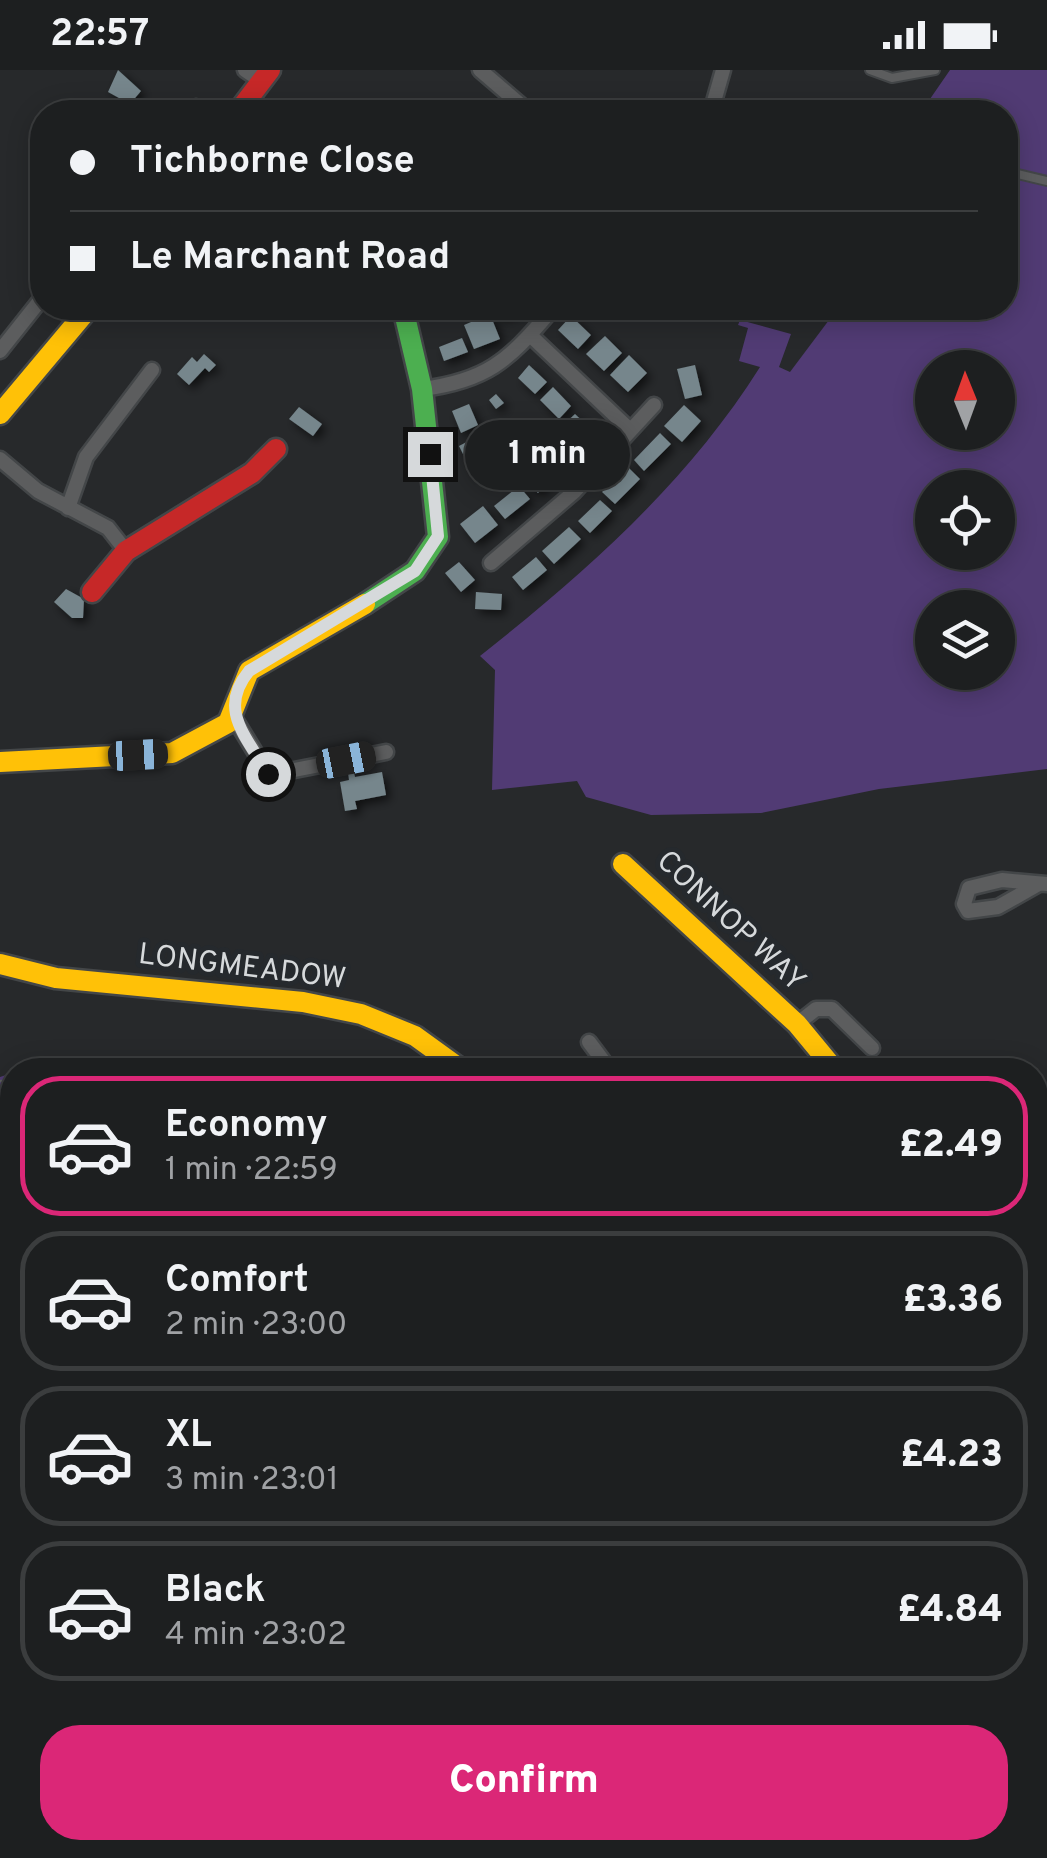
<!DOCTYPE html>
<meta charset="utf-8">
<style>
body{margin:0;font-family:Overpass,sans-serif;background:#252729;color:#f1f3f6;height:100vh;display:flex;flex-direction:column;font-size:38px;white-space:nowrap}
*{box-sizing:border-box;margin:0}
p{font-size:32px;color:#a0a2a5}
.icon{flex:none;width:55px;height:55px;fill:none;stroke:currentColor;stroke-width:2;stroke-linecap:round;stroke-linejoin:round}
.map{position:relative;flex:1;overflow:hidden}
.sheet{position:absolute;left:0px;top:988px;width:1048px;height:802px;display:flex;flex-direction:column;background:#1d1f20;border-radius:40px 40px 0 0;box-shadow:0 5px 25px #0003,0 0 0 2px #3b3d3e}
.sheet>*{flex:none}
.banner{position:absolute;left:30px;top:30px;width:988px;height:220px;border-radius:40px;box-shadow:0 5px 25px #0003,0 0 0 2px #3b3d3e;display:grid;align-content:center;height:220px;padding:0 40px;background:#1d1f20}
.needle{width:65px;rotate:359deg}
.fabs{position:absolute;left:915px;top:280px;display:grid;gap:20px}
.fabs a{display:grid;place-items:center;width:100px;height:100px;border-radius:50%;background:#1d1f20;box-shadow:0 5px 25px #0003,0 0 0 2px #3b3d3e;font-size:50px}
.end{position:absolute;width:45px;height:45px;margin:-22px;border:12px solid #d6d9db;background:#111;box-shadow:0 0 0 5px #111}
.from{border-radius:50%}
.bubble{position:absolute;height:70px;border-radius:35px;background:#1d1f20;box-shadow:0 5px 25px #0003,0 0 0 2px #3b3d3e;font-size:32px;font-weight:800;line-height:70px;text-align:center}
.car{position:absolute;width:30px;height:60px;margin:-30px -15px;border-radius:12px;box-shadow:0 0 8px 2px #0007;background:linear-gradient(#222 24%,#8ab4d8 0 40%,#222 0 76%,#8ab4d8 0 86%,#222 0)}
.banner b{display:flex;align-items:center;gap:35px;height:95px;font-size:38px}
.banner b+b{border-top:2px solid #3b3d3e}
.banner i{width:25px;height:25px;background:#f1f3f6}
ul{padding:18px 0 0;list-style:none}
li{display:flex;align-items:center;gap:30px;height:140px;margin:0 20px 15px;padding:0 20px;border:5px solid #3b3d3e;border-radius:40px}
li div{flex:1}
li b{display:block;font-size:38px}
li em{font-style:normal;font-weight:800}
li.selected{border-color:#db2777}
li>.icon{width:90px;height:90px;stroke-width:1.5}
.primary-button{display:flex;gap:20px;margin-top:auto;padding:20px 40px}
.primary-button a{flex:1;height:115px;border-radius:40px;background:#db2777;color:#fff;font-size:40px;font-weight:800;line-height:115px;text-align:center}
.status{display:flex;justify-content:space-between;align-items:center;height:70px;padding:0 50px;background:#1d1f20;direction:ltr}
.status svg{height:28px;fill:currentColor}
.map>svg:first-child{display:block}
</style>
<div class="status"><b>22:57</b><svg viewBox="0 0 49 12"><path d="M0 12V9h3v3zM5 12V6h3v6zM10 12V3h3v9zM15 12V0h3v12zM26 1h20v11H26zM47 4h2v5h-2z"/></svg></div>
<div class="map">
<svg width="1047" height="1788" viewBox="0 0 1047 1788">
<defs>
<filter id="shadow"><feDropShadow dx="4.5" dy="4.5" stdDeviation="5" flood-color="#0009"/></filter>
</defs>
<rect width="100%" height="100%" fill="#27292b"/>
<path fill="#2a3239" d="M612 1778H933L938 1788H608Z"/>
<path fill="#513b74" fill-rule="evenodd" d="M950 0H1047V699L879 719 761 743 651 745 586 727 577 711 492 720 495 600 480 586C586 502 687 413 760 297L739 291 748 258 738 255 740 250 791 264 779 297 790 302 838 238H1005V42H921ZM932 298H998V362H932ZM932 418H998V482H932ZM932 538H998V602H932Z
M12 1003V1084L0 1079V1007Z
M1047 1588V1788H988L981 1778H1035V1593Z"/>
<path fill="#76868c" filter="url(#shadow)" d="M118 0 141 21 130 34 108 22Z
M496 238H523L500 247Z
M490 244 500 269 474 279 464 255Z
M571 246 591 265 578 279 558 260Z
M605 266 622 283 604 301 586 284Z
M462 268 468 282 444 291 439 277Z
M204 284 216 295 209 302 205 298 189 315 177 304 192 287 197 292Z
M629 285 647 303 628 322 610 305Z
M529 295 547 312 535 324 518 308Z
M695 295 702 325 685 329 677 299Z
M553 317 571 336 559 349 540 330Z
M496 324 504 333 496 339 489 330Z
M469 334 478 355 461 363 452 341Z
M684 335 701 351 682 372 664 356Z
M299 337 322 354 313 366 289 349Z
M575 344 594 362 576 381 557 361Z
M660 363 671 374 644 401 634 390Z
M478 366 492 395 473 404 459 376Z
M543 390 557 403 538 423 524 410Z
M627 396 640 409 615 434 602 422Z
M519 416 530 429 505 449 494 436Z
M600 430 612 441 590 463 578 451Z
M483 436 498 455 475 473 460 454Z
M569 457 581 469 554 494 542 481Z
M536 487 547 500 523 520 512 507Z
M459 492 475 510 461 522 445 503Z
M66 519 84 529 83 548H72L54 532Z
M476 522 502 524 501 540 475 539Z
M354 702 355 707 382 702 386 725 355 731 357 739 345 741 340 712 349 710 348 703Z
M12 1667V1693L0 1698V1672Z
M656 1778H733L740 1788H664Z"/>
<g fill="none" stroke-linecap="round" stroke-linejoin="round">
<g stroke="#434648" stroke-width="12">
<path id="lane" d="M870 0 892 8 935 0
M1005 101 1047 111
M0 1716 12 1711
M877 1778 885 1788"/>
</g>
<g stroke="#434648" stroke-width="19">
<path id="street" d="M245 0 261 11
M480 0 529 42
M191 42 196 37
M711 42 723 0
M530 265 628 358
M0 281 42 228
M422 319C486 311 508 291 549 243
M0 389 38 421 108 458 126 481
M68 438 86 387 152 300
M491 493 574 422 654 335
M233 646 269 705 386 682
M1037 815 998 837 968 841 964 834 969 818 1002 810 1047 814
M797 954 816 939H832L872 978
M589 972 610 1000
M1035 1075H1047
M0 1181 12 1178
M0 1242 12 1251
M1035 1327 1047 1330
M0 1654 12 1649
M481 1778 483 1788
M956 1778 961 1788"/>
</g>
<g stroke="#434648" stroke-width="25">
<path id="fast" d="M365 534 415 501 438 467 422 319 403 238"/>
</g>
<g stroke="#434648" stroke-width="25">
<path id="slow" d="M0 344 89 238
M0 692 172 683 228 653 249 601 365 534
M623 794 797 954 835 1000
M0 894 56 908 303 932 361 944 415 966 462 1000
M1035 1565 1047 1562"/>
</g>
<g stroke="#434648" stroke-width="25">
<path id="jam" d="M238 42 270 0
M92 522 126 481 252 403 276 379
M284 1788 318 1778"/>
</g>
<path stroke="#5d5e5f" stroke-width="2.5" stroke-dasharray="8 8" stroke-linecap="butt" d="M0 1011H12
M0 1044 12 1034"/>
<use href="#lane" stroke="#5c5d5e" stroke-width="8"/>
<use href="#street" stroke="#5c5d5e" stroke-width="14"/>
<use href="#fast" stroke="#4caf50" stroke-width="20"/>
<use href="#slow" stroke="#ffc107" stroke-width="20"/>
<use href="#jam" stroke="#c62828" stroke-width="20"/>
</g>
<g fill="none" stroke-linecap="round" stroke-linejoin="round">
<path stroke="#d6d9db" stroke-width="12" d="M268 704C247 667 217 640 249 601L415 501 438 466 430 384"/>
</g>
<g text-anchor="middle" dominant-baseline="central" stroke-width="10" stroke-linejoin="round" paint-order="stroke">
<g font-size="30" fill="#d6d9db" stroke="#25292d">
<text transform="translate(730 852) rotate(43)">CONNOP WAY</text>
<text transform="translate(242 898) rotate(7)">LONGMEADOW</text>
</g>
</g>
</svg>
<div class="fabs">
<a><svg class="needle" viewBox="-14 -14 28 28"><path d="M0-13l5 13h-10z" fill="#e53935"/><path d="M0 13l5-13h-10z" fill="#a0a2a5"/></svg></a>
<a><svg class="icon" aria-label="locate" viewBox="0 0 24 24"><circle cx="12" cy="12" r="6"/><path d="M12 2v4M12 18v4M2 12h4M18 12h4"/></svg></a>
<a><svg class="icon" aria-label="layers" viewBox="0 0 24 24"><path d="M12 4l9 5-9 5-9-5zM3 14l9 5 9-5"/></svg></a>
</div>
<i class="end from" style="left:268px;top:704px"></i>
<i class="end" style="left:430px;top:384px"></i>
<div class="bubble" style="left:465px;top:350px;width:165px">1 min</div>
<i class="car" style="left:138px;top:685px;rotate:87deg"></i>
<i class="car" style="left:346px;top:690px;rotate:79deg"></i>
<div class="banner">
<b><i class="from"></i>Tichborne Close</b>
<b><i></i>Le Marchant Road</b>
</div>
<section class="sheet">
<ul>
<li class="selected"><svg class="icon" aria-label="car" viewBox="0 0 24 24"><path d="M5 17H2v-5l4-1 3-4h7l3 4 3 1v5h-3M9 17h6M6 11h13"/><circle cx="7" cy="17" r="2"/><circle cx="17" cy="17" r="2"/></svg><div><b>Economy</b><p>1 min · 22:59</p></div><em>£2.49</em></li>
<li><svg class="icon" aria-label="car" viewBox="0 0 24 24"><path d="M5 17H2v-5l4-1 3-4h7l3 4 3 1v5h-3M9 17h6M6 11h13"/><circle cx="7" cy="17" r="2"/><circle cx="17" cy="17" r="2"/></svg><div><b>Comfort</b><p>2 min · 23:00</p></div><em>£3.36</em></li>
<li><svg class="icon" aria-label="car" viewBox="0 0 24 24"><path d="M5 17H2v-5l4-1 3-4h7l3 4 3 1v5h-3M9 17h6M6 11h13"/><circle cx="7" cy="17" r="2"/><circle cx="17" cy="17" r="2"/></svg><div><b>XL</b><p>3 min · 23:01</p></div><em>£4.23</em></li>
<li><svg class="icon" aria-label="car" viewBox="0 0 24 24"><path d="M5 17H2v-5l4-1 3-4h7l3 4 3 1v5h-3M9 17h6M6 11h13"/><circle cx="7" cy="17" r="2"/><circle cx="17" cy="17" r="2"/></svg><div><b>Black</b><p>4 min · 23:02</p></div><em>£4.84</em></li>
</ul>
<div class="primary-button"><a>Confirm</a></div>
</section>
</div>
